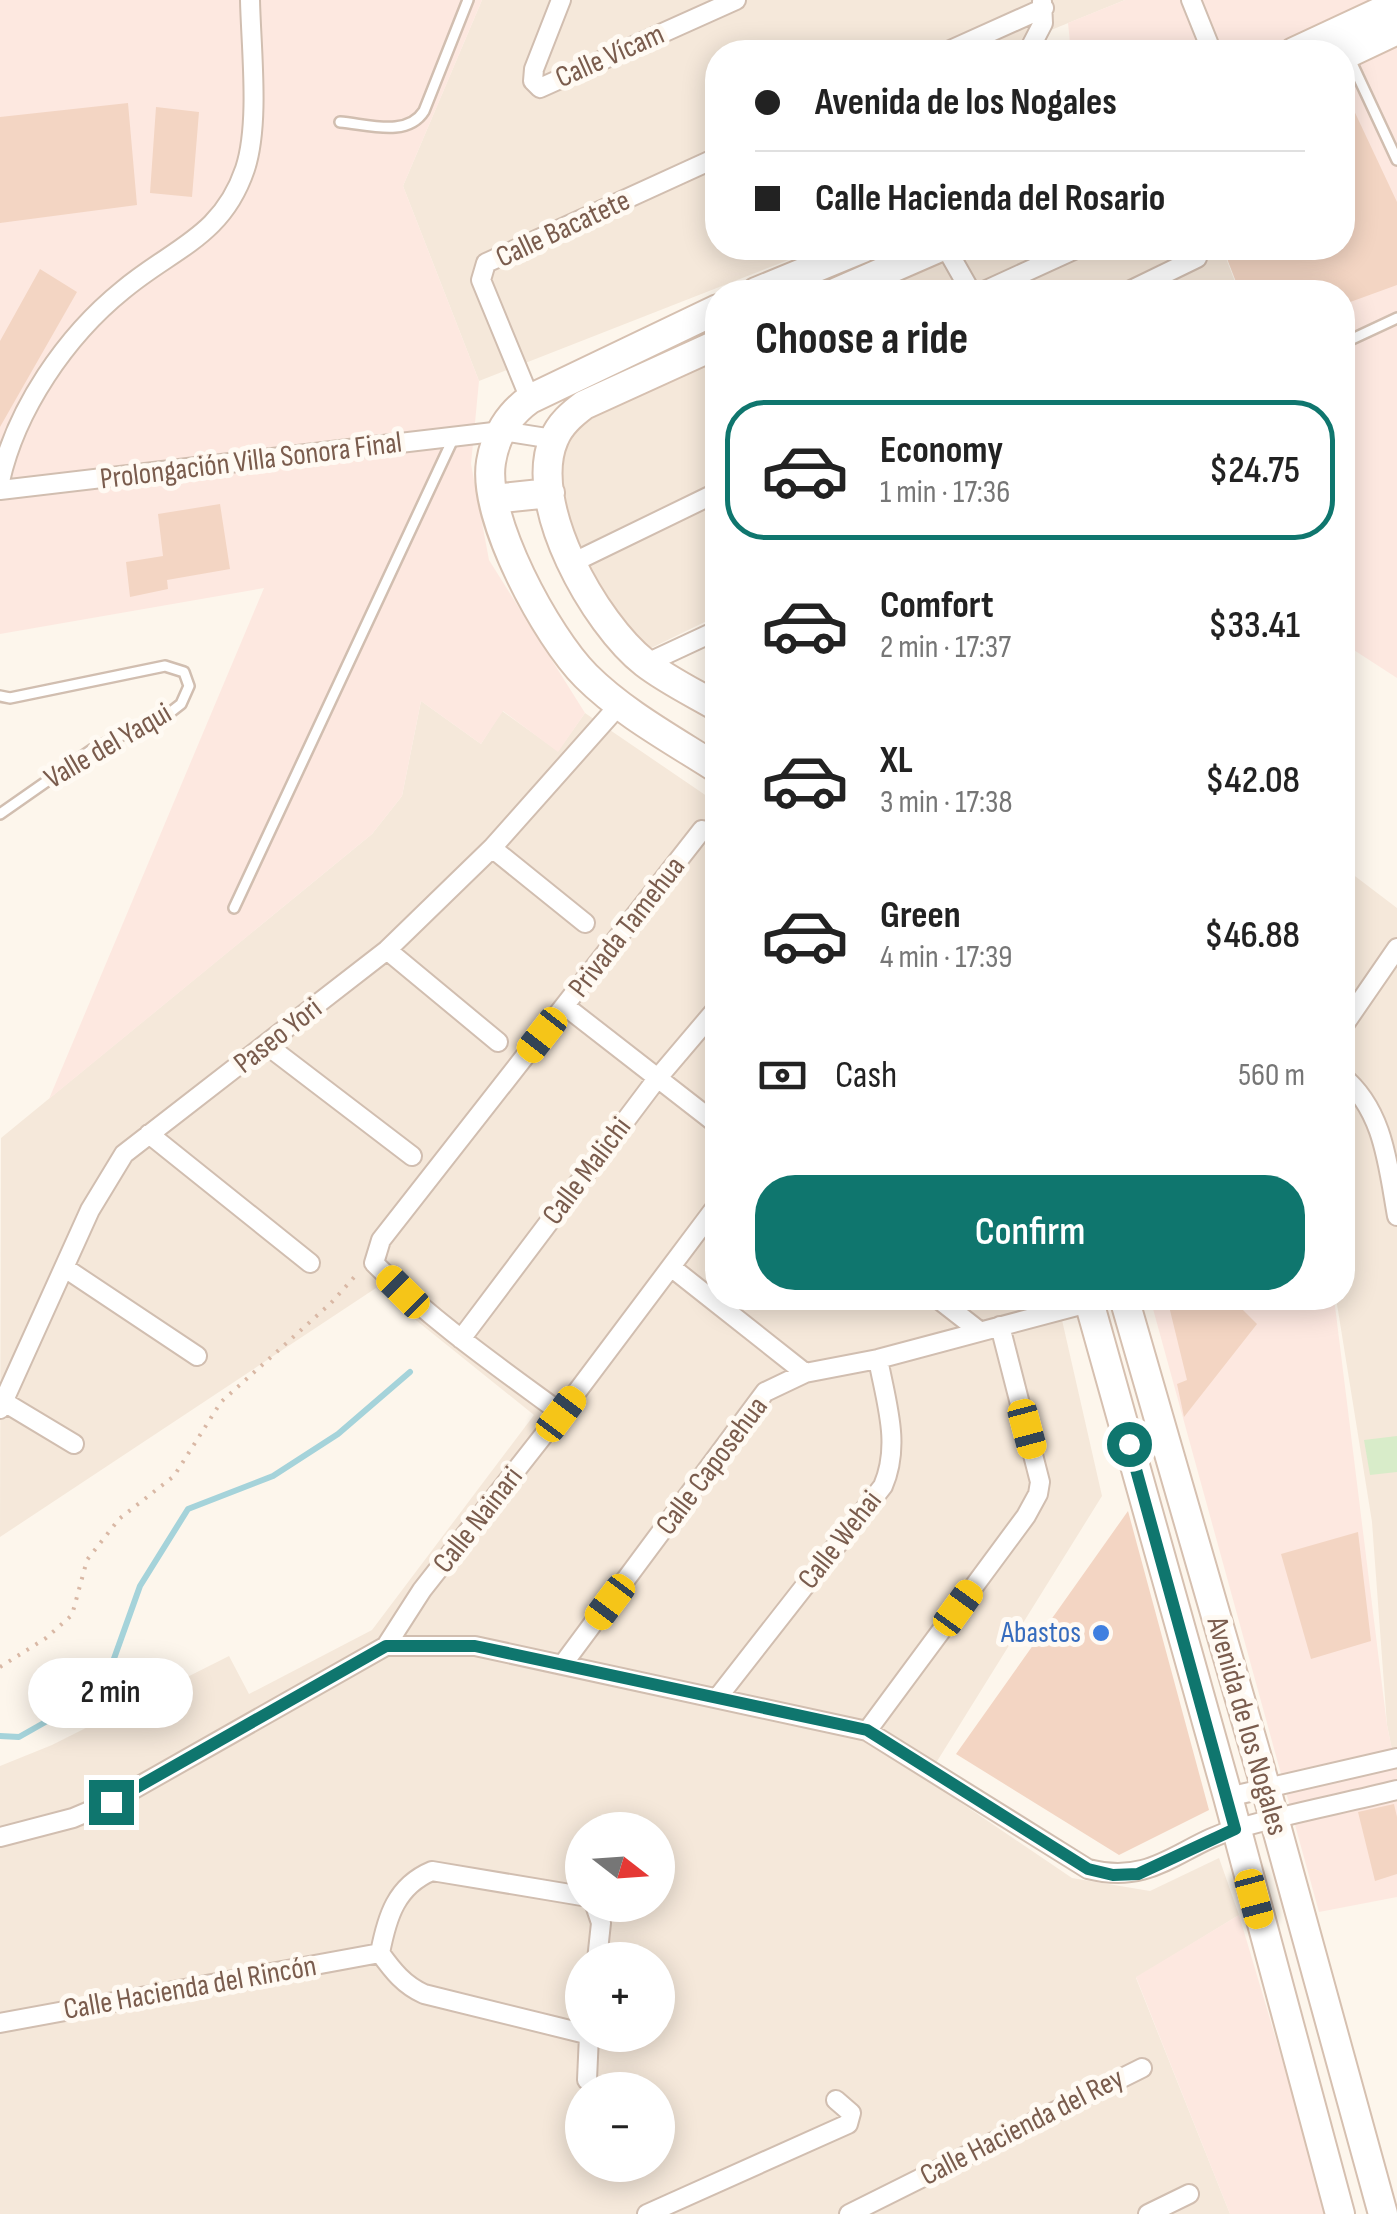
<!DOCTYPE html>
<meta charset="utf-8">
<style>
body{margin:0;font-family:"Sofia Sans Condensed",sans-serif;background:#f6f6f6;color:#222;height:100vh;display:flex;flex-direction:column;font-size:38px;white-space:nowrap}
*{box-sizing:border-box;margin:0}
p{font-size:32px;color:#767676}
.icon{flex:none;width:55px;height:55px;fill:none;stroke:currentColor;stroke-width:2;stroke-linecap:round;stroke-linejoin:round}
.map{position:relative;flex:1;overflow:hidden}
.drawer{position:absolute;left:705px;top:280px;width:650px;height:1030px;display:flex;flex-direction:column;background:#fff;border-radius:40px;box-shadow:0 5px 25px #0003}
.drawer>*{flex:none}
.top-card{position:absolute;left:705px;top:40px;width:650px;height:220px;border-radius:40px;box-shadow:0 5px 25px #0003;display:grid;align-content:center;height:220px;padding:0 50px;background:#fff}
.needle{width:65px;rotate:107deg}
.controls{position:absolute;left:565px;top:1812px;display:grid;gap:20px}
.controls a{display:grid;place-items:center;width:110px;height:110px;border-radius:50%;background:#fff;box-shadow:0 5px 25px #0003;font-size:50px}
.end{position:absolute;width:45px;height:45px;margin:-22px;border:12px solid #0f766e;background:#fff;box-shadow:0 0 0 5px #fff}
.from{border-radius:50%}
.bubble{position:absolute;height:70px;border-radius:35px;background:#fff;box-shadow:0 5px 25px #0003;font-size:32px;font-weight:600;line-height:70px;text-align:center}
.car{position:absolute;width:30px;height:60px;margin:-30px -15px;border-radius:12px;box-shadow:0 0 8px 2px #0007;background:linear-gradient(#f5c518 24%,#345 0 40%,#f5c518 0 76%,#345 0 86%,#f5c518 0)}
.top-card b{display:flex;align-items:center;gap:35px;height:95px;font-size:38px}
.top-card b+b{border-top:2px solid #e0e0e0}
.top-card i{width:25px;height:25px;background:#222}
ul{padding:0;list-style:none}
li{display:flex;align-items:center;gap:30px;height:140px;margin:0 20px 15px;padding:0 30px;border:5px solid transparent;border-radius:40px}
li div{flex:1}
li b{display:block;font-size:38px}
li em{font-style:normal;font-weight:600}
li.active{border-color:#0f766e}
li>.icon{width:90px;height:90px;stroke-width:1.5}
h2{padding:0 50px;font-size:45px;line-height:120px}
.pay{display:flex;align-items:center;gap:25px;height:110px;padding:0 50px;font-size:38px}
.pay p{margin-inline-start:auto}
.cta{display:flex;gap:20px;margin-top:auto;padding:20px 50px}
.cta a{flex:1;height:115px;border-radius:40px;background:#0f766e;color:#fff;font-size:40px;font-weight:600;line-height:115px;text-align:center}
.map>svg:first-child{display:block}
</style>
<div class="map">
<svg width="1397" height="2214" viewBox="0 0 1397 2214">
<rect width="100%" height="100%" fill="#fdf6ec"/>
<path fill="#f5e8da" fill-rule="evenodd" d="M482 0H1125L1019 43 1012 52H718V248H819L479 381 403 186Z
M976 248H1222L1239 292H873Z
M717 360V616L643 652 567 540 558 474 567 436 582 418Z
M421 701 481 744 502 711 558 751 585 713 717 803 718 1298H1057L1102 1496 926 1779 1072 1878 1150 1891 1219 1858 1239 1915 1136 1978 1230 2214H0V1766L52 1745 229 1656 249 1694 372 1630 534 1415 376 1288 0 1537 1 1138 372 834 402 796ZM582 1830H658V1905H582ZM582 1960H658V2035H582ZM582 2090H658V2165H582Z
M1343 867 1397 908V1775L1387 1725 1372 1522 1336 1298H1342Z"/>
<path fill="#fde8e0" d="M0 0H482L403 186 479 381 471 464 489 560 585 713 558 752 503 711 481 744 421 701 402 796 372 834 49 1099 264 588 0 634Z
M1125 0H1397V678L1343 643 1342 292H1240L1223 248H1342V52H1071L1068 23Z
M1150 1298H1334L1387 1725 1397 1774V1897L1319 1912Z
M1239 1915 1328 2214H1230L1136 1977Z"/>
<path fill="#d8ecc9" d="M1397 1436V1472L1370 1475 1364 1440Z"/>
<g fill="none" stroke-linecap="round" stroke-linejoin="round">
<path stroke="#a5d3da" stroke-width="6" d="M0 1736 19 1737 56 1716 81 1708 102 1692 140 1586 188 1509 273 1476 338 1434 410 1372"/>
</g>
<path fill="#f3d5c3" d="M1342 85 1397 202V285L1342 305V292H1240L1223 248H1342Z
M128 103 137 205 0 223V117Z
M156 107 199 112 192 197 150 193Z
M40 269 77 292 0 427V341Z
M220 504 230 569 167 580 168 589 130 597 126 562 163 556 158 514Z
M1167 1298H1231L1257 1324 1184 1417 1177 1384 1187 1380Z
M1128 1511 1209 1810 1119 1855 956 1754Z
M1358 1532 1371 1641 1311 1659 1281 1554Z
M1394 1804 1397 1817V1874L1375 1881 1358 1812Z"/>
<g fill="none" stroke-linecap="round" stroke-linejoin="round">
<g stroke="#d1beb0" stroke-width="14">
<path id="service" d="M1349 57 1397 160
M340 122C367 124 407 138 424 111L468 0
M1350 340 1397 318
M0 696 10 698 165 666 184 672 189 686 181 704 172 711 93 749 0 814
M234 908 453 439"/>
</g>
<g stroke="#d1beb0" stroke-width="22">
<path id="minor" d="M561 0 534 69 533 81 540 88 736 0
M1191 0 1212 52
M946 52 1044 8
M1028 52 1043 23 1042 2
M946 248 971 292
M982 292 1078 248
M1127 292 1197 258
M530 399 481 280 486 263 718 157
M0 481C16 409 66 336 123 290 173 248 222 237 245 169 260 124 251 48 250 0
M0 490 502 431 553 439
M572 563 718 492
M645 664 718 630
M492 848 585 923
M387 950 498 1042
M565 1006 718 1125
M1342 1028 1397 948
M268 1046 412 1156
M1342 1076C1384 1110 1388 1166 1397 1216
M149 1134 310 1263
M671 1267 805 1373
M65 1268 197 1356
M937 1298 978 1330
M461 1339 656 1080 718 1007
M4 1402 74 1444
M0 1409 90 1210 124 1154 387 950 492 848 620 704
M561 1413C497 1366 431 1320 374 1263L381 1240 702 830
M386 1646 422 1590 561 1413 718 1204
M563 1664 765 1392 805 1373 878 1359 1107 1298
M718 1697 883 1486C901 1445 886 1402 878 1359
M867 1731 1026 1516 1038 1494 1040 1482 1000 1326
M1228 1797 1397 1758
M0 1837 73 1818 111 1802 386 1646H475L867 1731 1088 1869C1155 1886 1180 1844 1239 1828 1291 1813 1345 1803 1397 1790
M582 1896 432 1871C396 1886 387 1917 380 1953 393 1971 404 1985 424 1994L582 2033
M595 1905 601 1923 597 1960
M0 2023 380 1953
M587 2080 589 2035
M647 2214 848 2124 851 2113 836 2100
M849 2214 1142 2068
M1148 2214 1189 2194"/>
</g>
<g stroke="#d6c0b0" stroke-width="32">
<path id="secondary" d="M1294 52 1397 4
M1342 56 1397 30
M756 292 863 248
M837 292 938 248
M718 309 530 399C509 414 495 436 491 462 482 518 547 637 586 676 623 713 673 740 718 769
M718 344 584 405C572 414 560 424 554 439 526 503 595 624 645 663 667 680 694 693 718 707
M493 499 550 493
M1088 1298 1228 1797 1340 2214
M1124 1298 1266 1789 1383 2214"/>
</g>
<path stroke="#d9b8a5" stroke-width="4" stroke-dasharray="2.5 8" stroke-linecap="butt" d="M0 1667 46 1638 72 1615 87 1560 119 1519 174 1476 221 1402 331 1303 357 1274"/>
<use href="#service" stroke="#fff" stroke-width="9"/>
<use href="#minor" stroke="#fff" stroke-width="18"/>
<use href="#secondary" stroke="#fff" stroke-width="28"/>
</g>
<g fill="none" stroke-linecap="round" stroke-linejoin="round">
<path stroke="#0f766e" stroke-width="12" d="M111 1802 386 1646H475L867 1730 1088 1869 1113 1875 1138 1874 1235 1829 1129 1444"/>
</g>
<circle fill="#3f7fe0" stroke="#fffaf3" stroke-width="4" cx="1101" cy="1633" r="10"/>
<g text-anchor="middle" dominant-baseline="central" stroke-width="10" stroke-linejoin="round" paint-order="stroke">
<g font-size="30" fill="#7a5c4d" stroke="#fffaf3">
<text transform="translate(610 56) rotate(-24)">Calle Vícam</text>
<text transform="translate(563 229) rotate(-25)">Calle Bacatete</text>
<text transform="translate(251 461) rotate(-7)">Prolongación Villa Sonora Final</text>
<text transform="translate(108 746) rotate(-30)">Valle del Yaqui</text>
<text transform="translate(627 927) rotate(-52)">Privada Tamehua</text>
<text transform="translate(278 1036) rotate(-38)">Paseo Yori</text>
<text transform="translate(587 1171) rotate(-53)">Calle Malichi</text>
<text transform="translate(712 1466) rotate(-53)">Calle Caposehua</text>
<text transform="translate(478 1520) rotate(-52)">Calle Nainari</text>
<text transform="translate(840 1540) rotate(-52)">Calle Wehai</text>
<text transform="translate(1247 1726) rotate(74)">Avenida de los Nogales</text>
<text transform="translate(190 1988) rotate(-10)">Calle Hacienda del Rincón</text>
<text transform="translate(1022 2127) rotate(-27)">Calle Hacienda del Rey</text>
</g>
<g font-size="30" fill="#366cbe" stroke="#fffaf3" text-anchor="end">
<text x="1081" y="1633">Abastos</text>
</g>
</g>
</svg>
<div class="controls">
<a><svg class="needle" viewBox="-14 -14 28 28"><path d="M0-13l5 13h-10z" fill="#e53935"/><path d="M0 13l5-13h-10z" fill="#767676"/></svg></a>
<a>+</a>
<a>−</a>
</div>
<i class="end from" style="left:1129px;top:1444px"></i>
<i class="end" style="left:111px;top:1802px"></i>
<div class="bubble" style="left:28px;top:1658px;width:165px">2 min</div>
<i class="car" style="left:542px;top:1035px;rotate:218deg"></i>
<i class="car" style="left:403px;top:1292px;rotate:315deg"></i>
<i class="car" style="left:561px;top:1414px;rotate:37deg"></i>
<i class="car" style="left:1027px;top:1429px;rotate:165deg"></i>
<i class="car" style="left:610px;top:1602px;rotate:217deg"></i>
<i class="car" style="left:958px;top:1608px;rotate:36deg"></i>
<i class="car" style="left:1254px;top:1899px;rotate:165deg"></i>
<div class="top-card">
<b><i class="from"></i>Avenida de los Nogales</b>
<b><i></i>Calle Hacienda del Rosario</b>
</div>
<section class="drawer">
<h2>Choose a ride</h2>
<ul>
<li class="active"><svg class="icon" aria-label="car" viewBox="0 0 24 24"><path d="M5 17H2v-5l4-1 3-4h7l3 4 3 1v5h-3M9 17h6M6 11h13"/><circle cx="7" cy="17" r="2"/><circle cx="17" cy="17" r="2"/></svg><div><b>Economy</b><p>1 min · 17:36</p></div><em>$24.75</em></li>
<li><svg class="icon" aria-label="car" viewBox="0 0 24 24"><path d="M5 17H2v-5l4-1 3-4h7l3 4 3 1v5h-3M9 17h6M6 11h13"/><circle cx="7" cy="17" r="2"/><circle cx="17" cy="17" r="2"/></svg><div><b>Comfort</b><p>2 min · 17:37</p></div><em>$33.41</em></li>
<li><svg class="icon" aria-label="car" viewBox="0 0 24 24"><path d="M5 17H2v-5l4-1 3-4h7l3 4 3 1v5h-3M9 17h6M6 11h13"/><circle cx="7" cy="17" r="2"/><circle cx="17" cy="17" r="2"/></svg><div><b>XL</b><p>3 min · 17:38</p></div><em>$42.08</em></li>
<li><svg class="icon" aria-label="car" viewBox="0 0 24 24"><path d="M5 17H2v-5l4-1 3-4h7l3 4 3 1v5h-3M9 17h6M6 11h13"/><circle cx="7" cy="17" r="2"/><circle cx="17" cy="17" r="2"/></svg><div><b>Green</b><p>4 min · 17:39</p></div><em>$46.88</em></li>
</ul>
<div class="pay"><svg class="icon" aria-label="cash" viewBox="0 0 24 24"><path d="M3 7h18v10H3z"/><circle cx="12" cy="12" r="2"/></svg>Cash<p>560 m</p></div>
<div class="cta"><a>Confirm</a></div>
</section>
</div>
